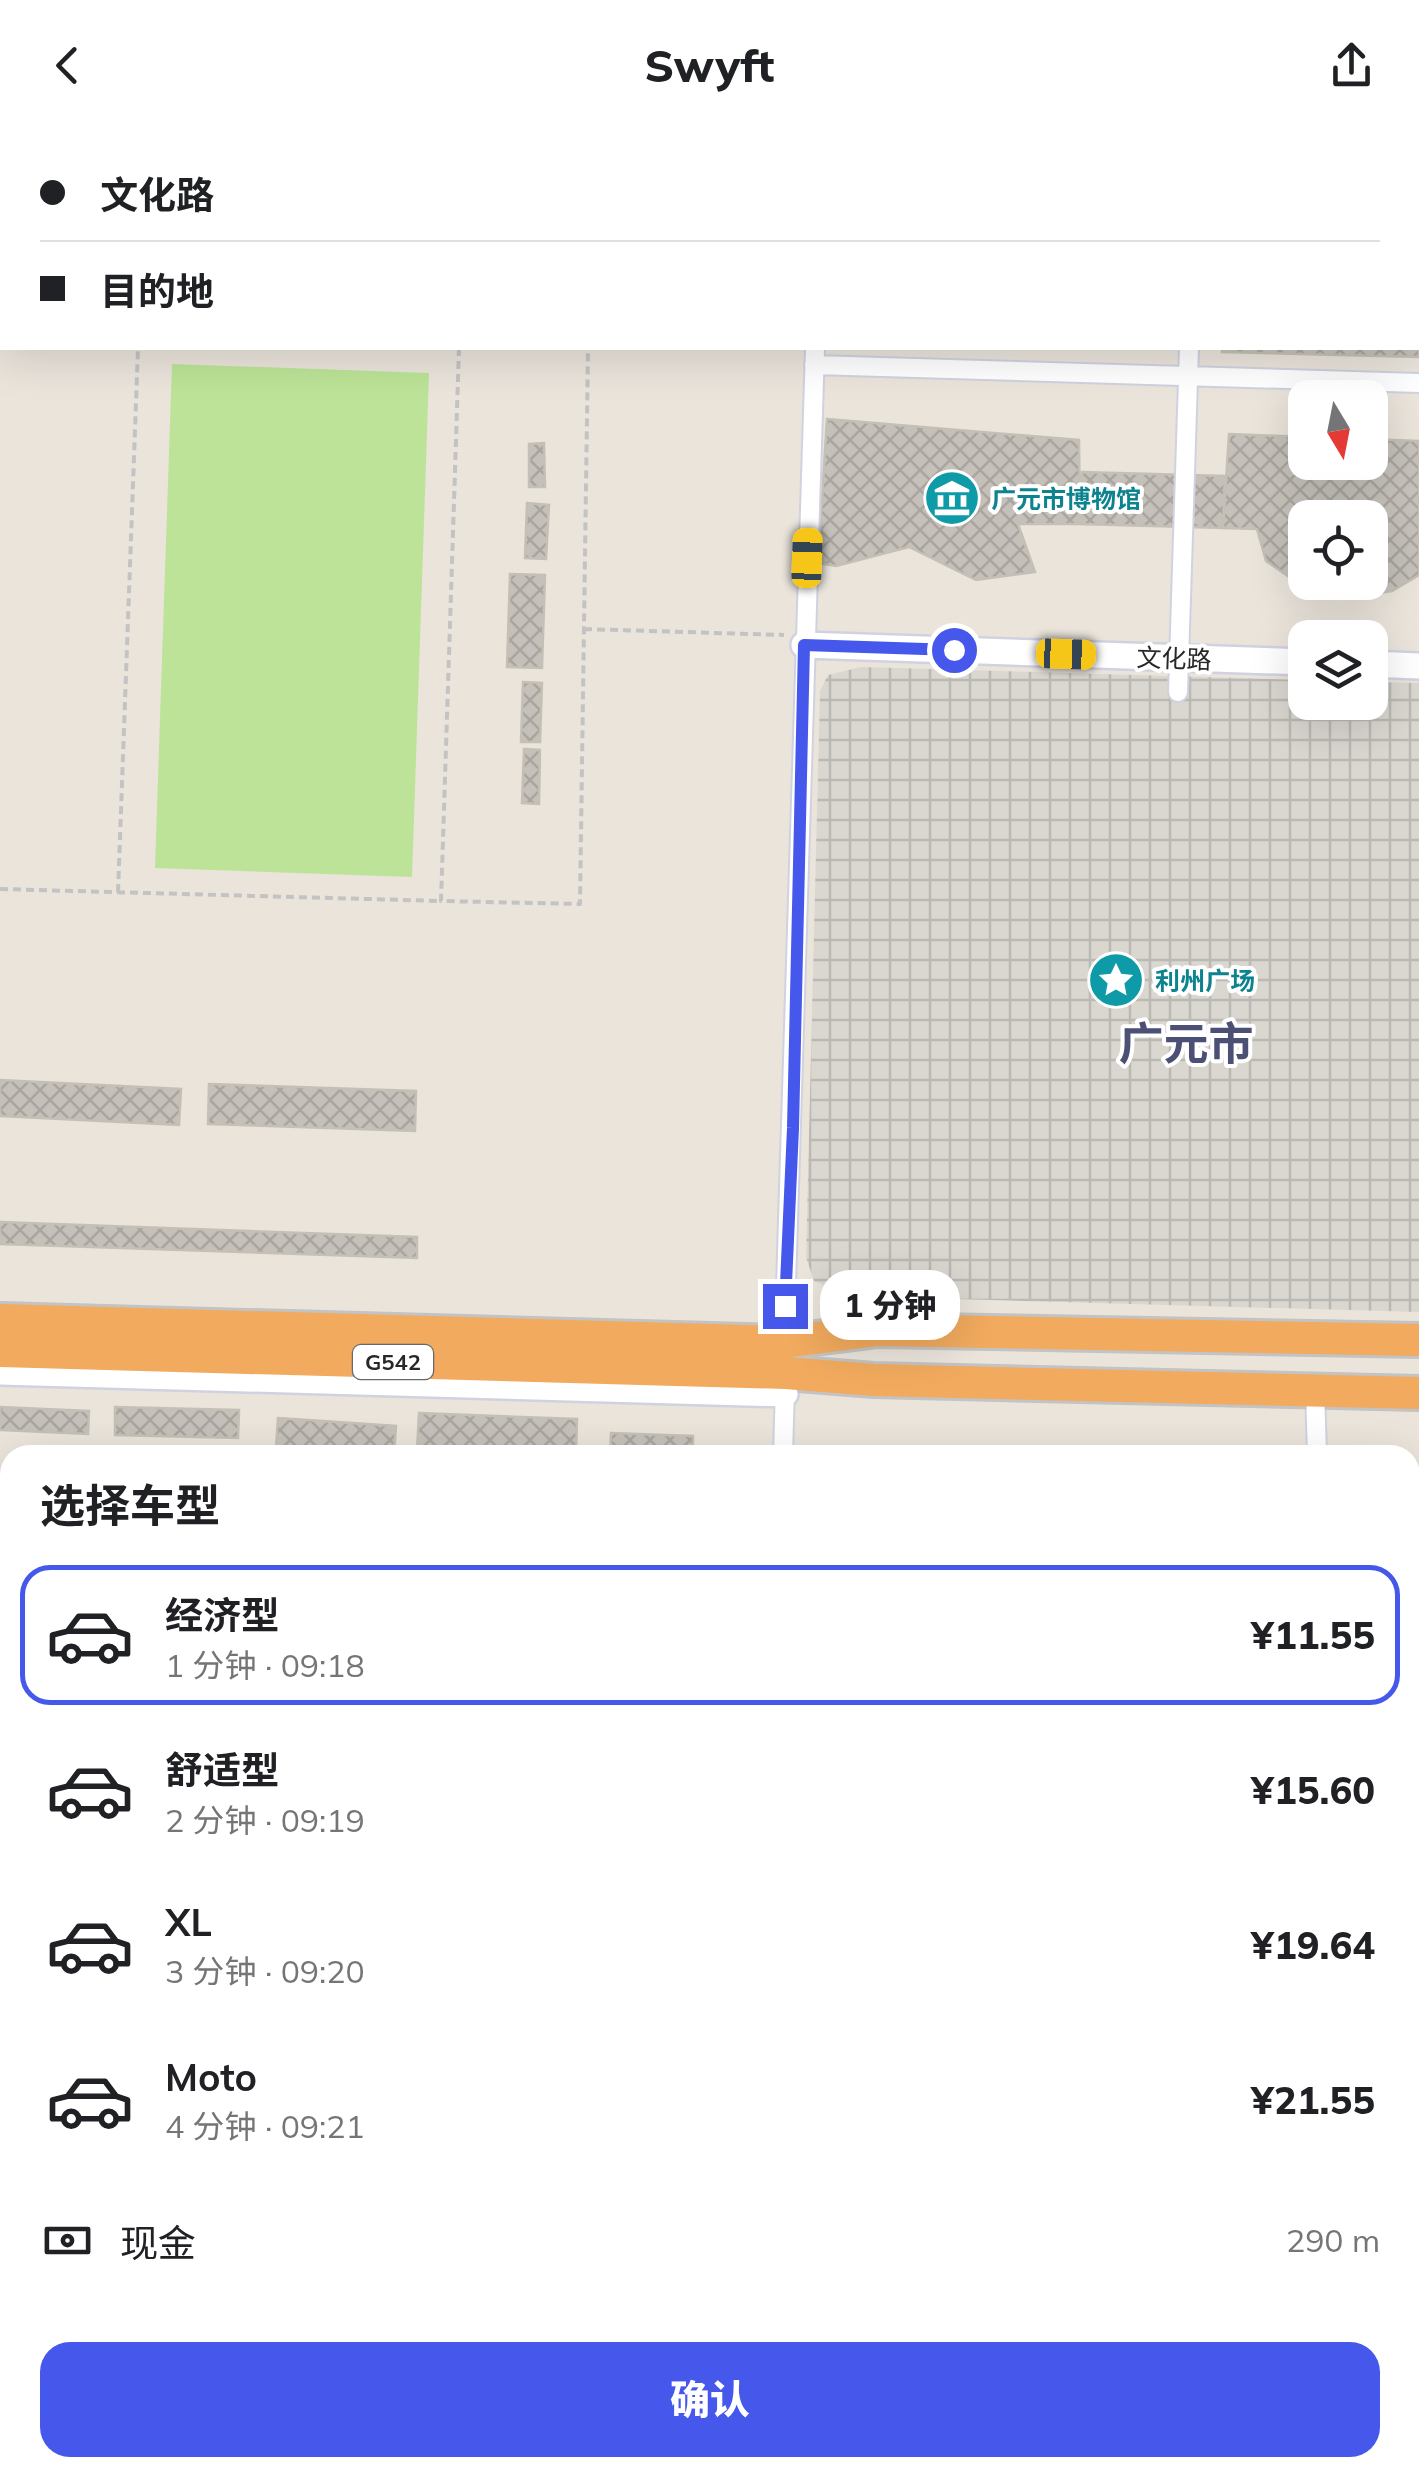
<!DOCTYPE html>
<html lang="zh">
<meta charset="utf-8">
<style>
body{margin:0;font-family:Mulish,"Noto Sans SC",sans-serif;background:#f6f6f6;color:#202124;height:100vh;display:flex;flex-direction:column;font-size:38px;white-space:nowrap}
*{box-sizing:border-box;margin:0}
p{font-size:32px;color:#757577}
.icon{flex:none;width:55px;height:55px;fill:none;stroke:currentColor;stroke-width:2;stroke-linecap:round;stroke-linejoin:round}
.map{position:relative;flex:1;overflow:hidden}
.details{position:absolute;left:0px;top:1315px;width:1420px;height:1032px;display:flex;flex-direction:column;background:#fff;border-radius:30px 30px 0 0;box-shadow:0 10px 40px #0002}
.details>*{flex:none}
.hud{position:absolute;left:0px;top:0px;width:1420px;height:220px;box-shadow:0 10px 40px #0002;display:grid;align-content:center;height:220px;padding:0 40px;background:#fff}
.needle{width:65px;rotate:170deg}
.buttons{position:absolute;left:1288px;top:250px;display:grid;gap:20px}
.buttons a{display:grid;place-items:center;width:100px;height:100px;border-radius:20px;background:#fff;box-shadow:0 10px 40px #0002;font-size:50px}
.end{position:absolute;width:45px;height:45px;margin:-22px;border:12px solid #4657eb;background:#fff;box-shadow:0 0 0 5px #fff}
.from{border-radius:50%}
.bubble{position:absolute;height:70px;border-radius:30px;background:#fff;box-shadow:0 10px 40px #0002;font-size:32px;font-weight:800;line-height:70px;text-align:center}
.car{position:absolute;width:30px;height:60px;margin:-30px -15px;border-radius:12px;box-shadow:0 0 8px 2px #0007;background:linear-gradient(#f5c518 24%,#345 0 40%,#f5c518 0 76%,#345 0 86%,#f5c518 0)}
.hud b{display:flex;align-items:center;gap:35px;height:95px;font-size:38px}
.hud b+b{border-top:2px solid #e0e0e0}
.hud i{width:25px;height:25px;background:#202124}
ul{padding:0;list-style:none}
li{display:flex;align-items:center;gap:30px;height:140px;margin:0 20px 15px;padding:0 20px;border:5px solid transparent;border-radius:30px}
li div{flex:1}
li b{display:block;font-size:38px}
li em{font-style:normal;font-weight:800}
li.selected{border-color:#4657eb}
li>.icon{width:90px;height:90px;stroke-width:1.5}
h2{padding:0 40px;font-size:45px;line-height:120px}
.pay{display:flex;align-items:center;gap:25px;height:110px;padding:0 40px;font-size:38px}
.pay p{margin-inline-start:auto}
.action{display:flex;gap:20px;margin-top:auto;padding:20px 40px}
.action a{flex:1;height:115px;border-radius:30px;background:#4657eb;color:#fff;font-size:40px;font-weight:800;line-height:115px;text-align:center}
header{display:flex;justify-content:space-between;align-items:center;height:130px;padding:0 40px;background:#fff;font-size:45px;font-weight:800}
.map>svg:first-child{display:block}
</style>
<header><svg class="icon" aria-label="back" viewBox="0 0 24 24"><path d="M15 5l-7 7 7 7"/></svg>Swyft<svg class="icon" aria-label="share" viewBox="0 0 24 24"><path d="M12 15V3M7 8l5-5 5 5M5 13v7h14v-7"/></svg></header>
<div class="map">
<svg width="1419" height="2347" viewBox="0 0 1419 2347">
<defs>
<pattern id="plaza-grid" width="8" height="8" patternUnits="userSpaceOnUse" patternTransform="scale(2.5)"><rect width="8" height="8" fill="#dad7d1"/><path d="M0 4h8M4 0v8" fill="none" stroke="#bbb9b3"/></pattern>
<pattern id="building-cross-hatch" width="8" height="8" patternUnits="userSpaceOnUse" patternTransform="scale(2.5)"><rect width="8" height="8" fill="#c5c1ba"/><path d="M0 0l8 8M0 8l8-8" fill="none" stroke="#a9a6a0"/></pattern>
</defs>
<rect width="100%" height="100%" fill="#eae4db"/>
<path fill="#bce397" d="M172 234 429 243 412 747 155 738Z"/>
<path fill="url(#plaza-grid)" d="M861 537 1305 550V572H1370V552L1419 553V1182L847 1166 814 1151 806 1127 820 561 828 545Z"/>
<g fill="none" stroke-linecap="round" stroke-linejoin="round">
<path stroke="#75bde5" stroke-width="32" d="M0 2273 10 2272
M148 2338 153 2347
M718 2347 720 2338"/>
</g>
<path fill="url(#building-cross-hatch)" stroke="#c5c0b5" stroke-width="2.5" fill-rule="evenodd" d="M0 0H103L2 2V39Z
M539 0H617L539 2Z
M853 0H1121L853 2Z
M1229 0H1419V227L1222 222V218H1418V2H1229Z
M827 289 1079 310 1080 394H1018L1035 442 976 450 909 417 836 436 818 433Z
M1229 304 1305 307V332H1370V309L1419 311V445L1392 461 1358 466 1327 462 1295 451 1266 431 1257 399 1223 398ZM1305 388H1370V452H1305Z
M544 313 545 357H529V314Z
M1082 342 1225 346 1223 398 1080 394Z
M527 373 549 375 546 429 525 428Z
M510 444 545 445 542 538 507 537Z
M523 552 542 553 540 612H521Z
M524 619 540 620 539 674 522 673Z
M0 950 181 959 179 995 0 986Z
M209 954 416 961 415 1001 208 994Z
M0 1092 417 1107V1128L0 1114Z
M0 1277 89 1281 88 1304 0 1300Z
M115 1277 239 1280 238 1308 115 1305Z
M419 1283 577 1289 576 1325 417 1320Z
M278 1288 396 1296 394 1324 276 1317Z
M611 1303 693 1306V1325H610Z
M706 1317 752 1321V1325H706Z
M0 1373 10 1374V1404H0Z
M1410 1376H1419V1495H1410Z
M0 1465H10V1499H0Z
M0 1603H10V1637H0Z
M0 1733 10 1734V1814H0Z
M1419 1957V2056L1410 2055V1966Z
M0 2138 10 2140V2222L0 2220Z
M201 2338H312L311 2347H200Z
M433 2338H456L479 2343 478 2347H430Z
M512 2338H547L545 2347H510Z"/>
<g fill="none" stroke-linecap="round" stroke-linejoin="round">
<g stroke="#d0d2e0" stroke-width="22">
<path id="street" d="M823 2V0
M1196 2V0
M814 235 1419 253
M1178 562 1189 218
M784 1220 815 218
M1315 1261 1317 1325
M783 1325 785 1256
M0 1533H10
M0 2044 10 2047
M1112 2338V2347
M1385 2338 1386 2347
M0 2344 8 2347
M496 2347 499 2338
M1190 2347V2338"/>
</g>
<g stroke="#d0d2e0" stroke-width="30">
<path id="secondary" d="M804 515 1305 532
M1370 534 1419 536
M0 1242 785 1264
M0 1709 7 1701
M1410 2110 1419 2112"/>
</g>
<g stroke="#c3c3c3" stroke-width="38">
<path id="highway" d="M0 1190 784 1212 878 1200 1419 1210
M0 1221 786 1243 874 1250 1419 1263"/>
</g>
<path stroke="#c3c3c3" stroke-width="4" stroke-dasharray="8 5" stroke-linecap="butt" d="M0 194H2
M459 218 441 771 580 774 588 218
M584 499 784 505
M0 759 441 771
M118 762 138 218"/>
<use href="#street" stroke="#fff" stroke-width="18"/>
<use href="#secondary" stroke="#fff" stroke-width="25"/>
<use href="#highway" stroke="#f1aa5e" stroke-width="32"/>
<g stroke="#9e9fb1" stroke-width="9">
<path id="rail" d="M0 1916 10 1918
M1410 2167 1419 2169"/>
</g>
<use href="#rail" stroke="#fff" stroke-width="5" stroke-dasharray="15" stroke-linecap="butt"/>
</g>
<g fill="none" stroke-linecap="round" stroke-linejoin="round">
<path stroke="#4657eb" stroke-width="12" d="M785 1176 793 998 804 515 954 520"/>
</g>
<defs>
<g id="museum-disc" transform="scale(2.875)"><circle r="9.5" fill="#0f9aa8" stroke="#fff"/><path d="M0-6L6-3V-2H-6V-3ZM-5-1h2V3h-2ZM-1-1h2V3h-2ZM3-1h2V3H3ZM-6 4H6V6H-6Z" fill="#fff"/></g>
<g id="sight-disc" transform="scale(2.875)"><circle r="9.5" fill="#0f9aa8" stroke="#fff"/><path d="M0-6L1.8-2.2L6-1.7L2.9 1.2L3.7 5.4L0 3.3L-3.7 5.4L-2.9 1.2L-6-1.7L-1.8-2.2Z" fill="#fff"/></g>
</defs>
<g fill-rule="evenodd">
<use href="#museum-disc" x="952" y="368"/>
<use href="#sight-disc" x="1116" y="850"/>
</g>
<g text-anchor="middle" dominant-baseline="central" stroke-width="8" stroke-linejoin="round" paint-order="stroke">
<rect fill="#fff" stroke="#686868" stroke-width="2.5" x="353" y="1215" width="80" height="34" rx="8"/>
<g font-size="22" font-weight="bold" fill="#282828">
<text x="393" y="1232">G542</text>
</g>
<g font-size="25" font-weight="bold" fill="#0d838f" stroke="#fff" text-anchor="start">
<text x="991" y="368">广元市博物馆</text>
<text x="1155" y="850">利州广场</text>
</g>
<g font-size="25" fill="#282828" stroke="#fff">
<text transform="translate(1174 528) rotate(2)">文化路</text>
</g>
<g font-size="45" font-weight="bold" fill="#4c5075" stroke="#fff">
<text x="1186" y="913">广元市</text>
</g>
</g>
</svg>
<div class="buttons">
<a><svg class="needle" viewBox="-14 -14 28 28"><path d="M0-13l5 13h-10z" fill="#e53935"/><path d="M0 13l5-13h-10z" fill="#757577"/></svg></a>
<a><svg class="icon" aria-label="locate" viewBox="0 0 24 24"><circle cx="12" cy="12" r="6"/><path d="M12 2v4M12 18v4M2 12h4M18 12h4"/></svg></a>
<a><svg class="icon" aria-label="layers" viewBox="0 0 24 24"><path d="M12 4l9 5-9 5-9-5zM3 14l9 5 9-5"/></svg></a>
</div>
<i class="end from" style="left:954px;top:520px"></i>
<i class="end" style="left:785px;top:1176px"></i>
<div class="bubble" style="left:820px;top:1140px;width:140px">1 分钟</div>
<i class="car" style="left:807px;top:428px;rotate:2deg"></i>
<i class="car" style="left:1066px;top:524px;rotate:92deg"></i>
<div class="hud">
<b><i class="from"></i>文化路</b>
<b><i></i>目的地</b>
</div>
<section class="details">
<h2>选择车型</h2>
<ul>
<li class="selected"><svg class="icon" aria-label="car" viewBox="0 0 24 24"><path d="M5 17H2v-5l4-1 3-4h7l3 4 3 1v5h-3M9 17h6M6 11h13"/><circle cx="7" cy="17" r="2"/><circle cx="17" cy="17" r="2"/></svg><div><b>经济型</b><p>1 分钟 · 09:18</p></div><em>¥11.55</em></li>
<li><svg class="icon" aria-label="car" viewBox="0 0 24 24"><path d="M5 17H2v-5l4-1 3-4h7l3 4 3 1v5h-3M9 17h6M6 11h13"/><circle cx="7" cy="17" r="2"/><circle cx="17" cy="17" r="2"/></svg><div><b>舒适型</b><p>2 分钟 · 09:19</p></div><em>¥15.60</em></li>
<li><svg class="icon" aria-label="car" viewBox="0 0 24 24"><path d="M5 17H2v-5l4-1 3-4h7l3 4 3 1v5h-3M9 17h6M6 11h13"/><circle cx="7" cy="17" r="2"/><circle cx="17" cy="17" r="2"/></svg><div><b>XL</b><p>3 分钟 · 09:20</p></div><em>¥19.64</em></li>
<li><svg class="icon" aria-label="car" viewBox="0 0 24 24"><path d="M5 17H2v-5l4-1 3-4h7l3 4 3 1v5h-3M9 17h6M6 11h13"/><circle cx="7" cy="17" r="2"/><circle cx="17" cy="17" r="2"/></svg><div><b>Moto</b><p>4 分钟 · 09:21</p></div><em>¥21.55</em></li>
</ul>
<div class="pay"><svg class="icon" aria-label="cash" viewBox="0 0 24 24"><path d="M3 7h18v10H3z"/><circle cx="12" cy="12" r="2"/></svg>现金<p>290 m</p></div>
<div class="action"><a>确认</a></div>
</section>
</div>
